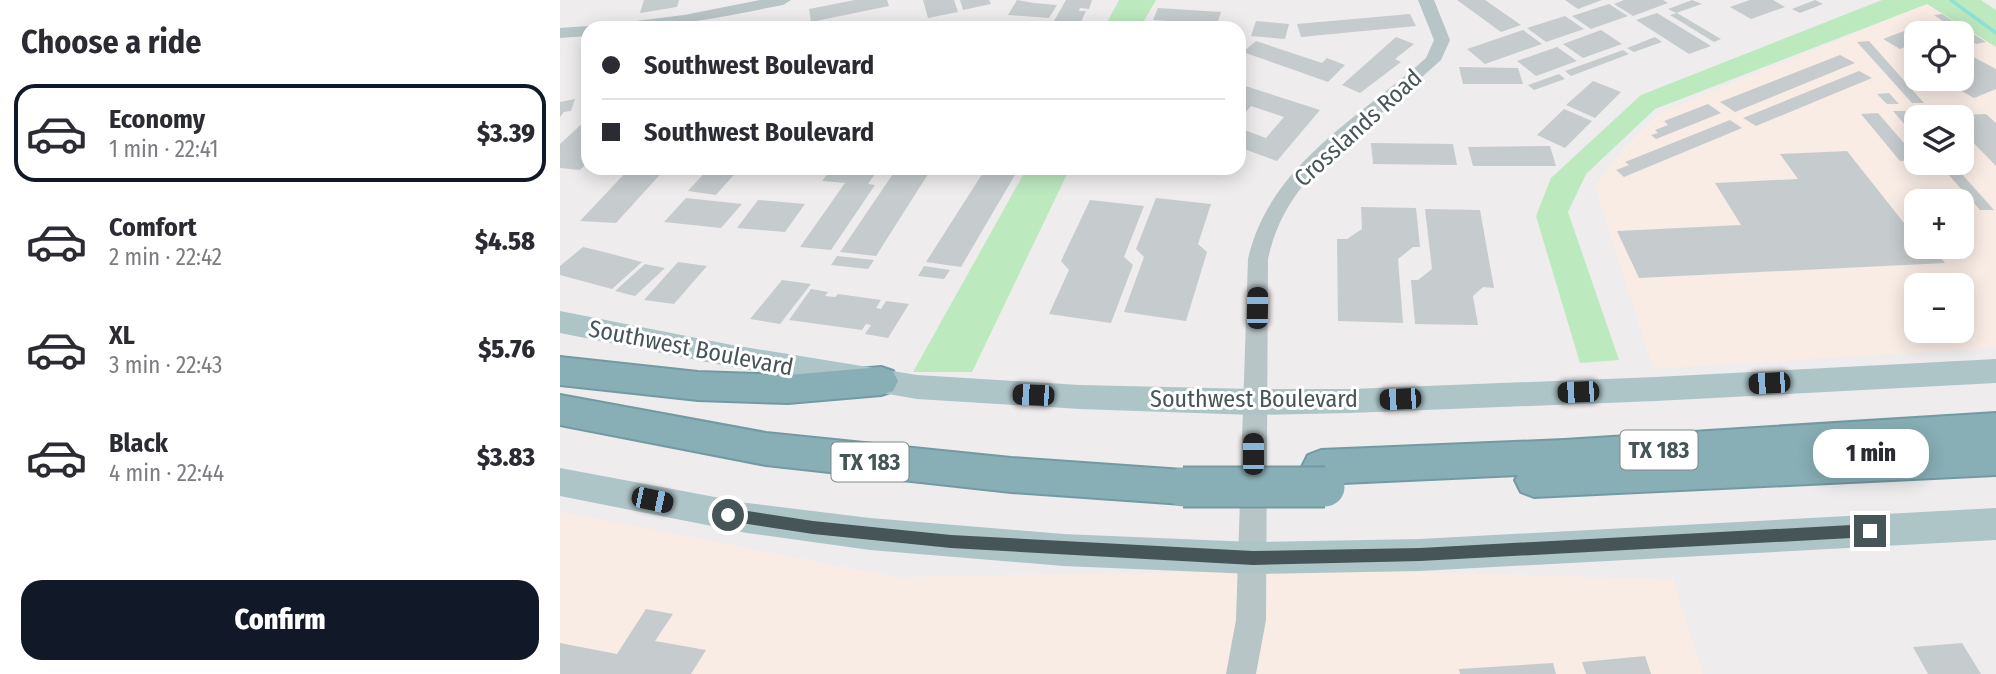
<!DOCTYPE html>
<meta charset="utf-8">
<style>
body{margin:0;font-family:"Fira Sans Condensed",sans-serif;background:#f7f7f7;color:#2b2b33;height:100vh;display:flex;flex-direction:column;font-size:26px;white-space:nowrap}
*{box-sizing:border-box;margin:0}
p{font-size:23px;color:#7c7c81}
.icon{flex:none;width:38px;height:38px;fill:none;stroke:currentColor;stroke-width:2;stroke-linecap:round;stroke-linejoin:round}
.map{position:relative;flex:1;overflow:hidden}
.drawer{display:flex;flex-direction:column;background:#fff;width:560px}
.drawer>*{flex:none}
.top-card{position:absolute;left:21px;top:21px;width:665px;height:154px;border-radius:21px;box-shadow:0 4px 18px #0003;display:grid;align-content:center;height:154px;padding:0 21px;background:#fff}
.tools{position:absolute;left:1344px;top:21px;display:grid;gap:14px}
.tools a{display:grid;place-items:center;width:70px;height:70px;border-radius:14px;background:#fff;box-shadow:0 4px 18px #0003;font-size:35px}
.end{position:absolute;width:32px;height:32px;margin:-16px;border:9px solid #465557;background:#fff;box-shadow:0 0 0 4px #fff}
.from{border-radius:50%}
.bubble{position:absolute;height:49px;border-radius:21px;background:#fff;box-shadow:0 4px 18px #0003;font-size:23px;font-weight:800;line-height:49px;text-align:center}
.car{position:absolute;width:21px;height:42px;margin:-21px -10px;border-radius:9px;box-shadow:0 0 5px 2px #0007;background:linear-gradient(#222 24%,#8ab4d8 0 40%,#222 0 76%,#8ab4d8 0 86%,#222 0)}
.top-card b{display:flex;align-items:center;gap:24px;height:66px;font-size:26px}
.top-card b+b{border-top:2px solid #e1e1e2}
.top-card i{width:18px;height:18px;background:#2b2b33}
ul{padding:0;list-style:none}
li{display:flex;align-items:center;gap:21px;height:98px;margin:0 14px 10px;padding:0 7px;border:4px solid transparent;border-radius:21px}
li div{flex:1}
li b{display:block;font-size:26px}
li em{font-style:normal;font-weight:800}
li.on{border-color:#111827}
li>.icon{width:63px;height:63px;stroke-width:1.5}
h2{padding:0 21px;font-size:32px;line-height:84px}
.cta{display:flex;gap:14px;margin-top:auto;padding:14px 21px}
.cta a{flex:1;height:80px;border-radius:21px;background:#111827;color:#fff;font-size:28px;font-weight:800;line-height:80px;text-align:center}
main{display:flex;flex:1;min-height:0}
.map>svg:first-child{display:block}
</style>
<main>
<section class="drawer">
<h2>Choose a ride</h2>
<ul>
<li class="on"><svg class="icon" aria-label="car" viewBox="0 0 24 24"><path d="M5 17H2v-5l4-1 3-4h7l3 4 3 1v5h-3M9 17h6M6 11h13"/><circle cx="7" cy="17" r="2"/><circle cx="17" cy="17" r="2"/></svg><div><b>Economy</b><p>1 min · 22:41</p></div><em>$3.39</em></li>
<li><svg class="icon" aria-label="car" viewBox="0 0 24 24"><path d="M5 17H2v-5l4-1 3-4h7l3 4 3 1v5h-3M9 17h6M6 11h13"/><circle cx="7" cy="17" r="2"/><circle cx="17" cy="17" r="2"/></svg><div><b>Comfort</b><p>2 min · 22:42</p></div><em>$4.58</em></li>
<li><svg class="icon" aria-label="car" viewBox="0 0 24 24"><path d="M5 17H2v-5l4-1 3-4h7l3 4 3 1v5h-3M9 17h6M6 11h13"/><circle cx="7" cy="17" r="2"/><circle cx="17" cy="17" r="2"/></svg><div><b>XL</b><p>3 min · 22:43</p></div><em>$5.76</em></li>
<li><svg class="icon" aria-label="car" viewBox="0 0 24 24"><path d="M5 17H2v-5l4-1 3-4h7l3 4 3 1v5h-3M9 17h6M6 11h13"/><circle cx="7" cy="17" r="2"/><circle cx="17" cy="17" r="2"/></svg><div><b>Black</b><p>4 min · 22:44</p></div><em>$3.83</em></li>
</ul>
<div class="cta"><a>Confirm</a></div>
</section>
<div class="map">
<svg width="1436" height="674" viewBox="0 0 1436 674">
<rect width="100%" height="100%" fill="#eeeced"/>
<path fill="#f9ece5" fill-rule="evenodd" d="M1367 4 1436 47V348L1093 369 1035 186 1063 149 1099 113ZM1356 33H1402V79H1356ZM1356 117H1402V163H1356ZM1356 201H1402V247H1356ZM1356 285H1402V331H1356Z
M0 511 336 577 772 570 1113 579 1143 674H0Z"/>
<path fill="#bde9bf" d="M559 0H596L580 28H544Z
M1322 0H1421L1436 10V47L1367 4 1095 109 1026 174 1008 212 1059 360 1020 363 976 216 991 178 1081 95Z
M467 168H510L412 372H353Z"/>
<g fill="none" stroke-linecap="round" stroke-linejoin="round">
<path stroke="#8fe1d5" stroke-width="3.5" d="M1391 0 1436 33"/>
</g>
<path fill="#c6cbcd" d="M84 0H119L117 7 80 13Z
M295 0H327L329 6 251 22 249 9Z
M363 0H394L398 12 368 18Z
M400 0H429L431 4 403 10Z
M457 0 474 3 497 5 489 18 448 15Z
M506 0H532L529 9 520 8 519 11H526L521 22 494 21Z
M897 0H925L961 25 941 32Z
M1005 0H1042L1018 9Z
M1064 0H1103L1108 3 1073 16 1054 4Z
M1132 0 1142 4 1116 13 1108 9Z
M1190 0H1213L1225 7 1191 19 1170 7Z
M1255 0 1263 4 1240 13 1232 9Z
M1049 4 1068 16 1031 29 1012 16Z
M598 8 661 12 657 24 593 20Z
M1097 13 1151 46 1129 54 1076 20Z
M1117 13 1161 39 1154 42 1110 15Z
M850 14 856 26 741 37 737 24Z
M1382 14 1426 42 1416 44 1374 15Z
M1005 16 1024 29 986 42 967 28Z
M696 21 729 24 725 39 691 36Z
M1368 22 1386 32 1356 33V43L1340 49 1323 39Z
M963 30 982 44 925 64 907 49Z
M1041 30 1062 44 1023 58 1003 44Z
M836 37 854 44 835 59 841 62 800 93 782 85Z
M1095 37 1102 42 1074 52 1067 48Z
M696 41 762 63 767 58 785 65 768 82 683 52Z
M1309 41 1364 103H1352L1297 42Z
M997 47 1017 61 976 76 957 61Z
M1063 50 1069 54 1011 76 1005 71Z
M1402 51 1436 69V89L1414 98 1380 79H1402Z
M1280 55 1295 63 1175 112 1160 102Z
M899 67 958 68 963 84H903Z
M1299 71 1312 78 1196 126 1183 118Z
M999 74 1005 79 974 90 968 85Z
M1033 81 1061 92 1035 118 1006 105Z
M682 85 760 110 717 161 679 147V128L706 138 724 117 691 106 679 120V88Z
M1329 93 1339 104H1327L1317 94Z
M15 99 11 111 4 112 0 117V102Z
M1148 104 1161 113 1096 139 1091 135 1098 133 1095 130 1108 125 1104 121Z
M1004 109 1032 121 1005 148 977 135Z
M1333 111H1345L1356 123V138Z
M1318 113 1356 157V160L1340 161 1301 114Z
M1426 114 1436 123V166L1402 131V115Z
M28 118V162L20 170 0 168V144Z
M1170 120 1182 128 1064 177 1056 170 1069 165 1065 162Z
M811 143 893 144 897 165 813 164Z
M990 146 996 166H913L908 147Z
M1287 151 1348 228H1356V247H1372L1385 263 1079 278 1057 231 1181 225 1155 183 1238 179 1220 154Z
M1378 163H1392L1434 210H1420Z
M70 168H106L56 223 20 221Z
M149 168H214L209 173 178 170 156 195 128 191Z
M272 168H319L308 184 315 185 271 250 240 247 285 183 262 181Z
M337 168 370 171 316 256 280 252Z
M426 168H459L401 267 366 262Z
M126 198 182 204 161 228 104 222Z
M596 198 651 204 638 244 647 252 626 321 564 312 584 257 576 249Z
M198 200 245 204 225 232 177 228Z
M530 200 584 206 564 257 573 265 551 323 489 314 509 270 501 261Z
M801 207 856 208 860 247H853L838 259 843 323 778 321 777 239H787L802 229Z
M865 209 920 210 934 288 923 287 913 296 918 325 855 324 851 280H858L872 269Z
M23 247 44 252 82 262 52 289 0 275V266Z
M277 256 314 260 308 269 271 265Z
M118 262 147 266 114 304 84 300Z
M85 264 105 268 75 296 55 291Z
M364 266 390 270 384 279 358 276Z
M222 280 251 284 220 324 190 319Z
M251 289 268 292 265 296 275 297 278 294 321 300 316 308 321 309 326 301 349 304 328 338 305 334 311 325 306 324 302 330 229 320Z
M86 609 113 614 95 641 146 650 131 674H0V643L57 654Z
M1402 643 1421 674H1368L1353 647Z
M1085 656 1091 674H1026L1022 662Z
M993 663 996 674H900L899 669Z"/>
<g fill="none" stroke-linecap="round" stroke-linejoin="round">
<g stroke="#739aa2" stroke-width="4">
<path id="highway" d="M0 357 138 372 228 375 321 367 333 371 338 381 333 391 321 395 228 403 138 400 0 385Z
M0 395 206 433 451 458 623 470 637 475 642 487 637 499 623 504 451 492 206 465 0 425Z
M1436 413V475L974 497 961 492 955 480 958 475 761 484 748 479 742 467 748 455 761 450 1004 440Z"/>
</g>
<path fill="#b8c5c7" fill-rule="evenodd" d="M200 0H231L223 5C165 16 112 28 52 28L60 23 124 15Z
M858 0H874L890 40 881 60 748 179C727 205 715 227 708 259L706 620 696 674H666L676 620 688 259C709 165 799 118 866 58L874 40Z
M28 26 34 28H28V36L0 38V28Z"/>
<path fill="#aec5c8" fill-rule="evenodd" d="M0 311 172 345 357 375 520 385 693 389H790L1096 377 1436 359V383L1096 401 790 413 693 415 520 409 357 399 172 367 0 333Z
M0 468 187 503 310 518 503 534 693 542 860 539 1436 508V540L860 571 693 574 503 566 310 550 187 533 0 496Z"/>
<use href="#highway" fill="#88afb6" fill-rule="evenodd"/>
<g stroke="#739aa2" stroke-width="43" stroke-linecap="butt">
<path id="highway-bridge" d="M623 487H765"/>
</g>
<use href="#highway-bridge" stroke="#88afb6" stroke-width="39"/>
</g>
<path fill="#465557" d="M168 508 253 521 391 535 693 551 860 548 1310 524 1317 531 1310 537 860 561 693 565 391 548 253 534 168 521 161 515Z"/>
<g text-anchor="middle" dominant-baseline="central" stroke-width="6" stroke-linejoin="round" paint-order="stroke">
<g fill="#fff" stroke="#7e8889" stroke-width="2">
<rect x="1060.5" y="430.5" width="77" height="39" rx="5"/>
<rect x="271.5" y="442.5" width="77" height="39" rx="5"/>
</g>
<g font-size="23" font-weight="bold" fill="#465557">
<text x="1099" y="450">TX 183</text>
<text x="310" y="462">TX 183</text>
</g>
<g font-size="24" fill="#465557" stroke="#fff">
<text transform="translate(798 128) rotate(-42)">Crosslands Road</text>
<text transform="translate(131 348) rotate(11)">Southwest Boulevard</text>
<text x="694" y="399">Southwest Boulevard</text>
</g>
</g>
</svg>
<div class="tools">
<a><svg class="icon" aria-label="locate" viewBox="0 0 24 24"><circle cx="12" cy="12" r="6"/><path d="M12 2v4M12 18v4M2 12h4M18 12h4"/></svg></a>
<a><svg class="icon" aria-label="layers" viewBox="0 0 24 24"><path d="M12 4l9 5-9 5-9-5zM3 14l9 5 9-5"/></svg></a>
<a>+</a>
<a>−</a>
</div>
<i class="end from" style="left:168px;top:515px"></i>
<i class="end" style="left:1310px;top:531px"></i>
<div class="bubble" style="left:1253px;top:429px;width:116px">1 min</div>
<i class="car" style="left:697px;top:308px;rotate:1deg"></i>
<i class="car" style="left:1209px;top:383px;rotate:267deg"></i>
<i class="car" style="left:1018px;top:392px;rotate:268deg"></i>
<i class="car" style="left:473px;top:395px;rotate:272deg"></i>
<i class="car" style="left:840px;top:399px;rotate:268deg"></i>
<i class="car" style="left:693px;top:454px;rotate:0deg"></i>
<i class="car" style="left:92px;top:500px;rotate:102deg"></i>
<div class="top-card">
<b><i class="from"></i>Southwest Boulevard</b>
<b><i></i>Southwest Boulevard</b>
</div>
</div>
</main>
